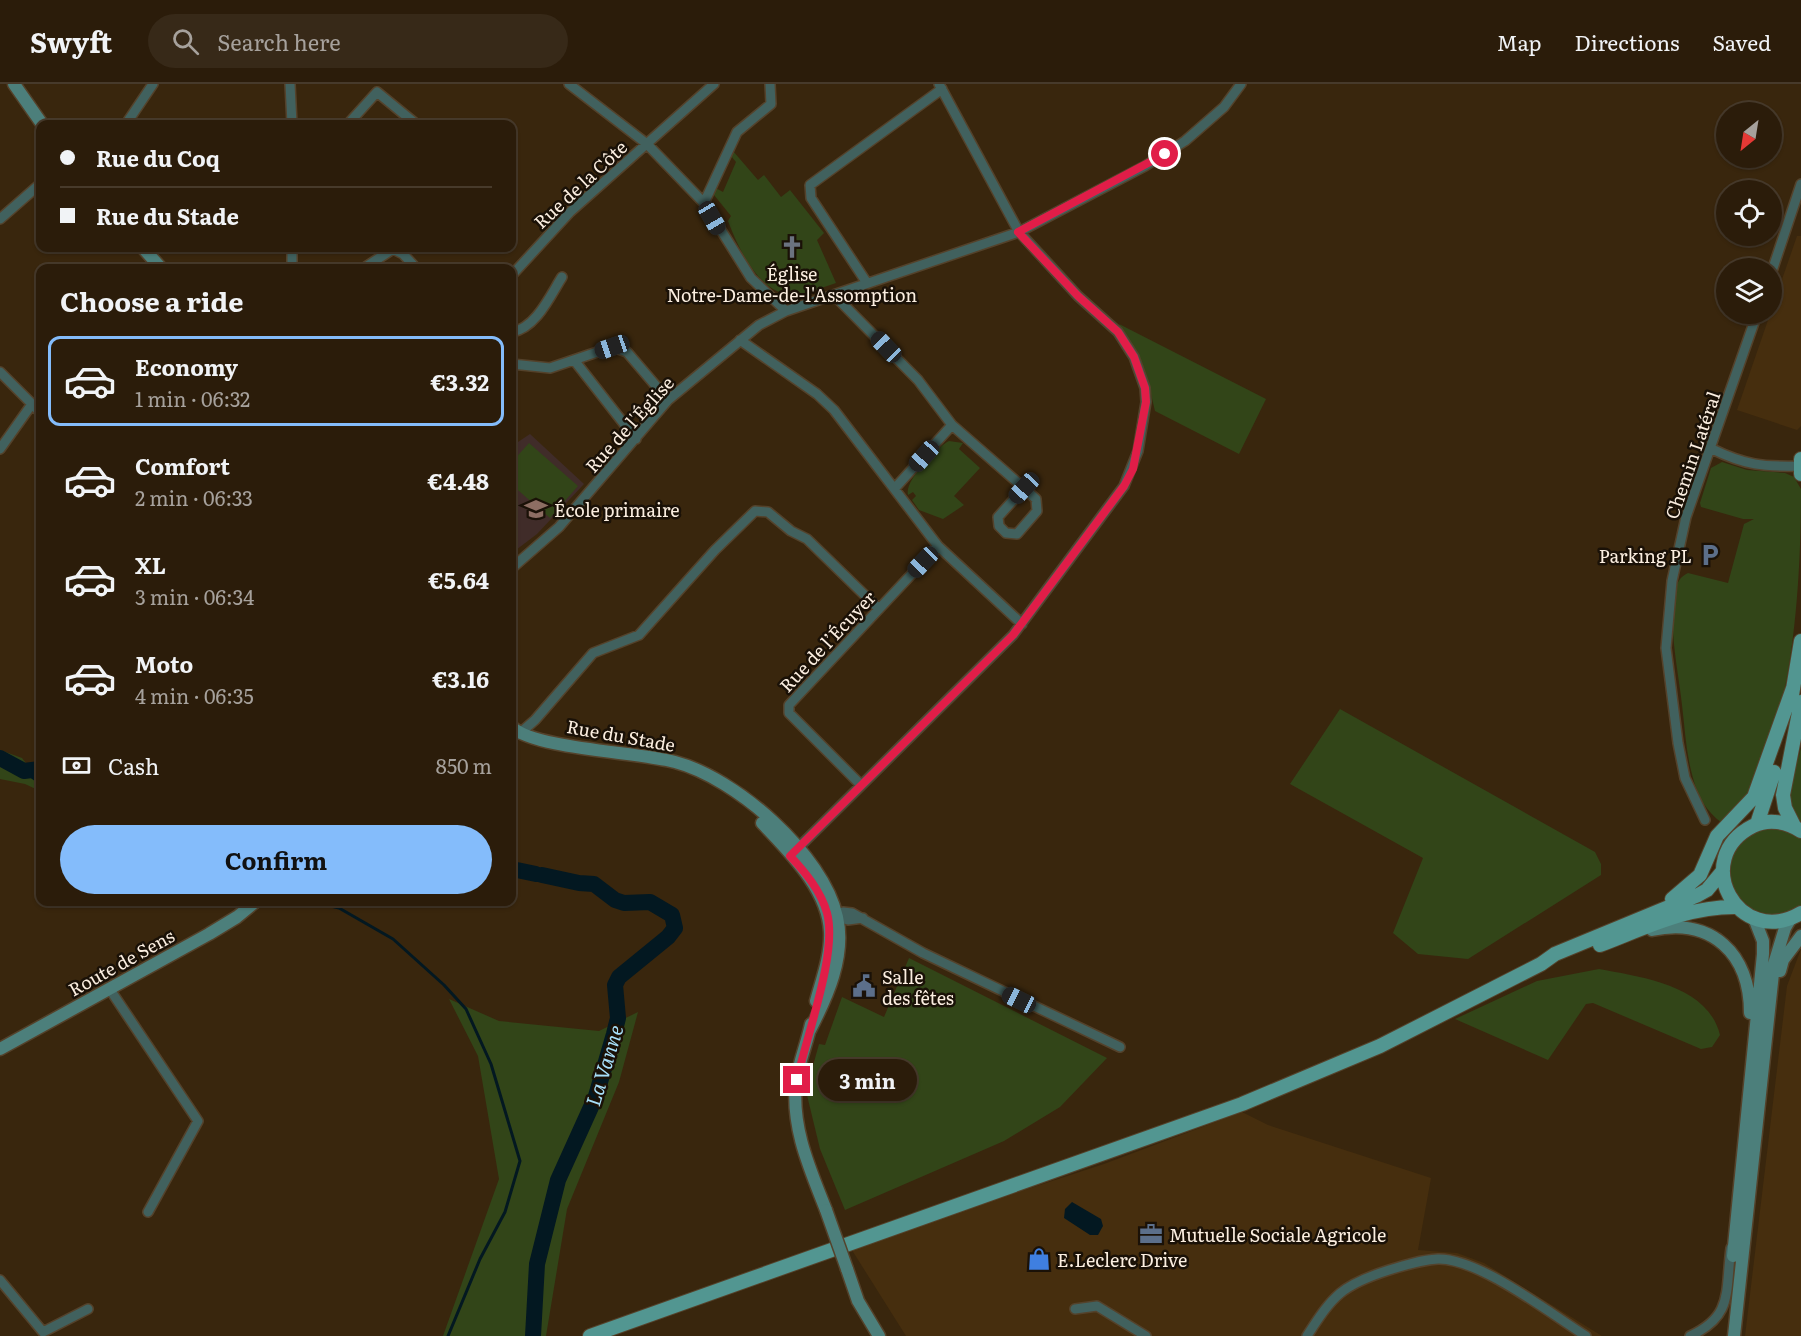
<!DOCTYPE html>
<meta charset="utf-8">
<style>
body{margin:0;font-family:Literata,serif;background:#372918;color:#f1f3f6;height:100vh;display:flex;flex-direction:column;font-size:22px;white-space:nowrap}
*{box-sizing:border-box;margin:0}
p{font-size:20px;color:#a6a19c}
.icon{flex:none;width:33px;height:33px;fill:none;stroke:currentColor;stroke-width:2;stroke-linecap:round;stroke-linejoin:round}
.map{position:relative;flex:1;overflow:hidden}
.details{position:absolute;left:36px;top:180px;width:480px;height:642px;display:flex;flex-direction:column;background:#2b1c0a;border-radius:12px;box-shadow:0 2px 4px #0004,0 0 0 2px #473a2b}
.details>*{flex:none}
.hud{position:absolute;left:36px;top:36px;width:480px;height:132px;border-radius:12px;box-shadow:0 2px 4px #0004,0 0 0 2px #473a2b;display:grid;align-content:center;height:132px;padding:0 24px;background:#2b1c0a}
.needle{width:39px;rotate:210deg}
.controls{position:absolute;left:1716px;top:18px;display:grid;gap:12px}
.controls a{display:grid;place-items:center;width:66px;height:66px;border-radius:50%;background:#2b1c0a;box-shadow:0 2px 4px #0004,0 0 0 2px #473a2b;font-size:30px}
.end{position:absolute;width:27px;height:27px;margin:-14px;border:8px solid #e11d48;background:#fff;box-shadow:0 0 0 3px #fff}
.from{border-radius:50%}
.bubble{position:absolute;height:42px;border-radius:21px;background:#2b1c0a;box-shadow:0 2px 4px #0004,0 0 0 2px #473a2b;font-size:20px;font-weight:700;line-height:42px;text-align:center}
.car{position:absolute;width:18px;height:36px;margin:-18px -9px;border-radius:8px;box-shadow:0 0 4px 2px #0007;background:linear-gradient(#222 24%,#8ab4d8 0 40%,#222 0 76%,#8ab4d8 0 86%,#222 0)}
.hud b{display:flex;align-items:center;gap:21px;height:57px;font-size:22px}
.hud b+b{border-top:2px solid #473a2b}
.hud i{width:15px;height:15px;background:#f1f3f6}
ul{padding:0;list-style:none}
li{display:flex;align-items:center;gap:18px;height:90px;margin:0 12px 9px;padding:0 12px;border:3px solid transparent;border-radius:12px}
li div{flex:1}
li b{display:block;font-size:22px}
li em{font-style:normal;font-weight:700}
li.on{border-color:#84bcfb}
li>.icon{width:54px;height:54px;stroke-width:1.5}
h2{padding:0 24px;font-size:27px;line-height:72px}
.pay{display:flex;align-items:center;gap:15px;height:66px;padding:0 24px;font-size:22px}
.pay p{margin-inline-start:auto}
.button{display:flex;gap:12px;margin-top:auto;padding:12px 24px}
.button a{flex:1;height:69px;border-radius:36px;background:#84bcfb;color:#111;font-size:24px;font-weight:700;line-height:69px;text-align:center}
header{display:flex;align-items:center;gap:36px;box-sizing:border-box;height:84px;padding:0 30px;background:#2b1c0a;border-bottom:2px solid #473a2b}
header strong{font-size:28px}
nav{display:flex;gap:33px;margin-inline-start:auto;font-size:21px}
.search{width:420px;height:54px;background:#372918;display:flex;align-items:center;gap:15px;box-sizing:border-box;padding:0 21px;border-radius:33px;color:#a6a19c;font-size:22px}
.map>svg:first-child{display:block}
</style>
<header>
<strong>Swyft</strong>
<div class="search"><svg class="icon" aria-label="search" viewBox="0 0 24 24"><circle cx="10" cy="10" r="6"/><path d="M15 15l6 6"/></svg>Search here</div>
<nav><a>Map</a><a>Directions</a><a>Saved</a></nav>
</header>
<div class="map">
<svg width="1801" height="1252" viewBox="0 0 1801 1252">
<rect width="100%" height="100%" fill="#39260d"/>
<path fill="#462e0e" d="M1797 152H1801V342L1797 346 1737 326Z
M1801 865V1252H1745L1787 902Z
M1242 1028 1268 1041 1431 1094 1418 1166 1457 1169 1484 1179 1602 1252H906L850 1163 1104 1080Z"/>
<path fill="#402c29" d="M530 350 584 400 537 450 512 469V362Z"/>
<path fill="#324518" d="M733 67 758 96 764 91 781 113 790 106 824 149 817 156 836 199C823 203 806 211 792 211 758 209 738 163 728 137L731 132 714 111 712 102 723 108 736 78 731 72Z
M1119 240 1266 315 1239 370 1155 327 1149 302Z
M949 357 963 359 959 365 980 384 954 412 964 421 943 435 919 426 912 416 916 412 913 408 908 411C904 397 937 363 949 357Z
M529 359 578 402 550 434 512 401V378Z
M1722 378 1747 386 1785 389 1794 393 1801 405C1801 496 1794 618 1755 701 1749 715 1732 727 1722 739 1706 727 1698 713 1693 694 1686 670 1685 645 1682 621 1678 585 1668 543 1675 507 1677 498 1680 493 1688 489L1728 499 1744 440 1754 435H1743L1701 423 1700 419 1711 384Z
M1340 625 1595 768 1601 780V791L1468 875 1418 870 1393 849 1423 774 1290 700Z
M1801 664V738C1780 719 1795 687 1801 664Z
M0 666 22 674 35 691 40 690V707L25 700 0 695Z
M1777 743 1801 753V822C1737 868 1689 750 1777 743Z
M909 874 1107 974 1060 1023 1004 1057 845 1126 820 1065 806 1007 819 960 825 961 842 913 884 933Z
M1599 885C1641 893 1708 901 1720 951L1712 963 1701 965 1593 919 1586 920 1548 976 1455 935 1537 897Z
M449 915 499 937 599 947 638 928 619 998 567 1125 546 1252H443L499 1095 478 972Z"/>
<path fill="#031821" d="M1072 1118 1101 1135 1103 1142 1098 1151H1090L1064 1134 1065 1125Z"/>
<g fill="none" stroke-linecap="round" stroke-linejoin="round">
<path stroke="#031821" stroke-width="3" d="M24 687 40 699
M314 818 339 824 393 855 444 901 466 925 491 980 520 1077 505 1128 480 1175 448 1252"/>
<path stroke="#031821" stroke-width="16" d="M0 674 24 687 40 685
M512 785 536 790
M533 1252 537 1180 558 1096 596 1012 614 950 618 934 615 901 619 893 668 853 675 844 672 831 650 818 624 819 615 816 594 800 579 799 542 791"/>
<g stroke="#54422b" stroke-width="12">
<path id="street" d="M290 0 292 40
M569 0 647 60 704 119 751 194 786 227
M126 40 153 0
M348 40 377 8 416 40
M704 119 737 48 771 20 770 0
M0 135 40 100
M292 184V164
M364 184 393 165 403 170 416 184
M1772 187 1801 100
M512 191 570 128 714 0
M867 199 811 114 810 101 942 5
M834 211 918 296 952 341 1024 404 998 433 999 442 1006 449 1017 450 1037 427 1036 415 1024 404
M512 248C536 244 550 212 562 193
M740 256 817 310 834 326 938 462 1022 540
M574 276 636 355
M512 280 550 284 612 263 627 268 668 316
M0 288 40 328
M0 365 32 320
M1712 365C1745 381 1763 383 1800 382
M895 404 952 341
M512 484 559 443 668 316 759 241 786 227 1019 148 1145 82 1185 57 1224 23 1241 0
M519 650 535 636 593 569 639 551 715 466 755 427 768 428 791 447 807 455 879 525
M860 700 789 629V621L938 462
M1705 736 1685 694 1678 659 1666 564 1672 497 1686 433 1757 230
M795 767 1013 551 1124 402 1138 367 1146 318 1145 304 1134 273 1118 248 1078 212 1019 148 939 0
M833 832 848 836 863 834
M837 832 843 828 852 829 923 869 1120 963
M109 904 198 1037 148 1128
M0 1196 43 1248 88 1225
M1075 1225 1097 1222 1146 1252
M1307 1252C1333 1211 1342 1201 1389 1186 1405 1181 1421 1176 1438 1175 1479 1174 1551 1230 1586 1252
M1690 1252C1734 1232 1725 1207 1731 1164"/>
</g>
<g stroke="#54422b" stroke-width="15">
<path id="secondary" d="M14 0 42 40
M143 164 161 184
M512 643C535 665 638 668 675 678 736 694 823 770 837 833 846 872 827 913 810 946
M762 739C790 769 828 805 830 848 831 871 822 895 816 917
M1652 846C1712 833 1750 870 1750 929
M1780 887 1783 876 1801 852
M811 940C807 959 799 978 796 998 791 1044 810 1085 826 1126
M0 965 209 850 237 833 255 818
M1733 1172 1763 870V857L1754 834
M847 1185 858 1217 879 1252
M1734 1252 1774 880 1785 844 1791 834"/>
</g>
<g stroke="#54422b" stroke-width="16">
<path id="primary" d="M1801 375V390
M1792 611 1801 557
M1757 740 1774 688
M1794 742 1785 724 1783 711 1801 618
M1801 747C1787 738 1769 734 1753 742 1689 774 1738 866 1801 829
M1672 815 1700 791 1717 752 1754 713 1793 604
M1600 861C1645 844 1688 822 1737 823
M590 1252 1242 1020 1380 962 1541 880 1555 870 1698 811 1707 806 1722 788"/>
</g>
<use href="#street" stroke="#41615e" stroke-width="9"/>
<use href="#secondary" stroke="#4c7f7b" stroke-width="12"/>
<use href="#primary" stroke="#529691" stroke-width="14"/>
<g stroke="#54422b" stroke-width="15" stroke-linecap="butt">
<path id="secondary-bridge" d="M826 1126 847 1185"/>
</g>
<use href="#secondary-bridge" stroke="#4c7f7b" stroke-width="12"/>
</g>
<g fill="none" stroke-linecap="round" stroke-linejoin="round">
<path stroke="#e11d48" stroke-width="8" d="M797 996C806 953 838 869 827 829 821 807 805 788 790 772L1013 551 1124 402 1133 385 1146 318 1145 304 1134 273 1118 248 1078 212 1018 148 1165 70"/>
</g>
<defs>
<g id="church-bare" transform="scale(1.8)"><path d="M-1.2-6h2.4v3.5h3.3v2.4h-3.3V6h-2.4V-.1h-3.3v-2.4h3.3Z" fill="#6b7280" stroke="#1a1107" stroke-width="2.5" paint-order="stroke"/></g>
<g id="school-bare" transform="scale(1.8)"><path d="M0-5L7-2L0 1L-7-2ZM-4 1L0 2.5L4 1V4Q0 6-4 4Z" fill="#8d6e63" stroke="#1a1107" stroke-width="2.5" paint-order="stroke"/></g>
<g id="parking-bare" transform="scale(1.8)"><path d="M-3.5-5.5H1a3.5 3.5 0 0 1 0 7H-1V5.5H-3.5ZM-1-3.4V-.6H.8a1.4 1.4 0 0 0 0-2.8Z" fill="#5c6f8a" stroke="#1a1107" stroke-width="2.5" paint-order="stroke"/></g>
<g id="civic-bare" transform="scale(1.8)"><path d="M-.6-6.5H3V-4.5H.6V-3L4-1V1h2V6H-6V1h2V-1L-.6-3ZM-1.2 2.5V6h2.4V2.5Z" fill="#5c6f8a" stroke="#1a1107" stroke-width="2.5" paint-order="stroke"/></g>
<g id="office-bare" transform="scale(1.8)"><path d="M-6-3h4V-5.5h4V-3h4V5H-6ZM-1-4.5V-3h2v-1.5ZM-6 0V1H6V0Z" fill="#5c6f8a" stroke="#1a1107" stroke-width="2.5" paint-order="stroke"/></g>
<g id="shop-bare" transform="scale(1.8)"><path d="M-5-2.5h2.3a2.7 3.5 0 0 1 5.4 0H5L5.5 6h-11ZM-1.5-2.5h3a1.5 2.3 0 0 0-3 0Z" fill="#3f7fe0" stroke="#1a1107" stroke-width="2.5" paint-order="stroke"/></g>
</defs>
<g fill-rule="evenodd">
<use href="#church-bare" x="792" y="163"/>
<use href="#school-bare" x="536" y="425"/>
<use href="#parking-bare" x="1710" y="471"/>
<use href="#civic-bare" x="864" y="902"/>
<use href="#office-bare" x="1151" y="1150"/>
<use href="#shop-bare" x="1039" y="1175"/>
</g>
<g text-anchor="middle" dominant-baseline="central" stroke-width="5" stroke-linejoin="round" paint-order="stroke">
<g font-size="18" fill="#fbeee0" stroke="#1a1107">
<text transform="translate(580 100) rotate(-43)">Rue de la Côte</text>
<text transform="translate(629 340) rotate(-48)">Rue de l'Église</text>
<text transform="translate(1692 371) rotate(-71)">Chemin Latéral</text>
<text transform="translate(827 557) rotate(-47)">Rue de l’Écuyer</text>
<text transform="translate(621 651) rotate(10)">Rue du Stade</text>
<text transform="translate(121 878) rotate(-29)">Route de Sens</text>
</g>
<g font-size="18" fill="#fbeee0" stroke="#1a1107" text-anchor="start">
<text x="792" y="189" text-anchor="middle">Église<tspan x="792" dy="21">Notre-Dame-de-l'Assomption</tspan></text>
<text x="554" y="425">École primaire</text>
<text x="1692" y="471" text-anchor="end">Parking PL</text>
<text x="882" y="892">Salle<tspan x="882" dy="21">des fêtes</tspan></text>
<text x="1169" y="1150">Mutuelle Sociale Agricole</text>
<text x="1057" y="1175">E.Leclerc Drive</text>
</g>
<g font-size="20" font-style="italic" fill="#a7dff9" stroke="#1a1107">
<text transform="translate(603 981) rotate(-73)">La Vanne</text>
</g>
</g>
</svg>
<div class="controls">
<a><svg class="needle" viewBox="-14 -14 28 28"><path d="M0-13l5 13h-10z" fill="#e53935"/><path d="M0 13l5-13h-10z" fill="#a6a19c"/></svg></a>
<a><svg class="icon" aria-label="locate" viewBox="0 0 24 24"><circle cx="12" cy="12" r="6"/><path d="M12 2v4M12 18v4M2 12h4M18 12h4"/></svg></a>
<a><svg class="icon" aria-label="layers" viewBox="0 0 24 24"><path d="M12 4l9 5-9 5-9-5zM3 14l9 5 9-5"/></svg></a>
</div>
<i class="end from" style="left:1165px;top:70px"></i>
<i class="end" style="left:797px;top:996px"></i>
<div class="bubble" style="left:818px;top:975px;width:99px">3 min</div>
<i class="car" style="left:712px;top:134px;rotate:150deg"></i>
<i class="car" style="left:612px;top:263px;rotate:251deg"></i>
<i class="car" style="left:886px;top:263px;rotate:316deg"></i>
<i class="car" style="left:924px;top:372px;rotate:222deg"></i>
<i class="car" style="left:1024px;top:404px;rotate:223deg"></i>
<i class="car" style="left:923px;top:478px;rotate:224deg"></i>
<i class="car" style="left:1019px;top:916px;rotate:296deg"></i>
<div class="hud">
<b><i class="from"></i>Rue du Coq</b>
<b><i></i>Rue du Stade</b>
</div>
<section class="details">
<h2>Choose a ride</h2>
<ul>
<li class="on"><svg class="icon" aria-label="car" viewBox="0 0 24 24"><path d="M5 17H2v-5l4-1 3-4h7l3 4 3 1v5h-3M9 17h6M6 11h13"/><circle cx="7" cy="17" r="2"/><circle cx="17" cy="17" r="2"/></svg><div><b>Economy</b><p>1 min · 06:32</p></div><em>€3.32</em></li>
<li><svg class="icon" aria-label="car" viewBox="0 0 24 24"><path d="M5 17H2v-5l4-1 3-4h7l3 4 3 1v5h-3M9 17h6M6 11h13"/><circle cx="7" cy="17" r="2"/><circle cx="17" cy="17" r="2"/></svg><div><b>Comfort</b><p>2 min · 06:33</p></div><em>€4.48</em></li>
<li><svg class="icon" aria-label="car" viewBox="0 0 24 24"><path d="M5 17H2v-5l4-1 3-4h7l3 4 3 1v5h-3M9 17h6M6 11h13"/><circle cx="7" cy="17" r="2"/><circle cx="17" cy="17" r="2"/></svg><div><b>XL</b><p>3 min · 06:34</p></div><em>€5.64</em></li>
<li><svg class="icon" aria-label="car" viewBox="0 0 24 24"><path d="M5 17H2v-5l4-1 3-4h7l3 4 3 1v5h-3M9 17h6M6 11h13"/><circle cx="7" cy="17" r="2"/><circle cx="17" cy="17" r="2"/></svg><div><b>Moto</b><p>4 min · 06:35</p></div><em>€3.16</em></li>
</ul>
<div class="pay"><svg class="icon" aria-label="cash" viewBox="0 0 24 24"><path d="M3 7h18v10H3z"/><circle cx="12" cy="12" r="2"/></svg>Cash<p>850 m</p></div>
<div class="button"><a>Confirm</a></div>
</section>
</div>
